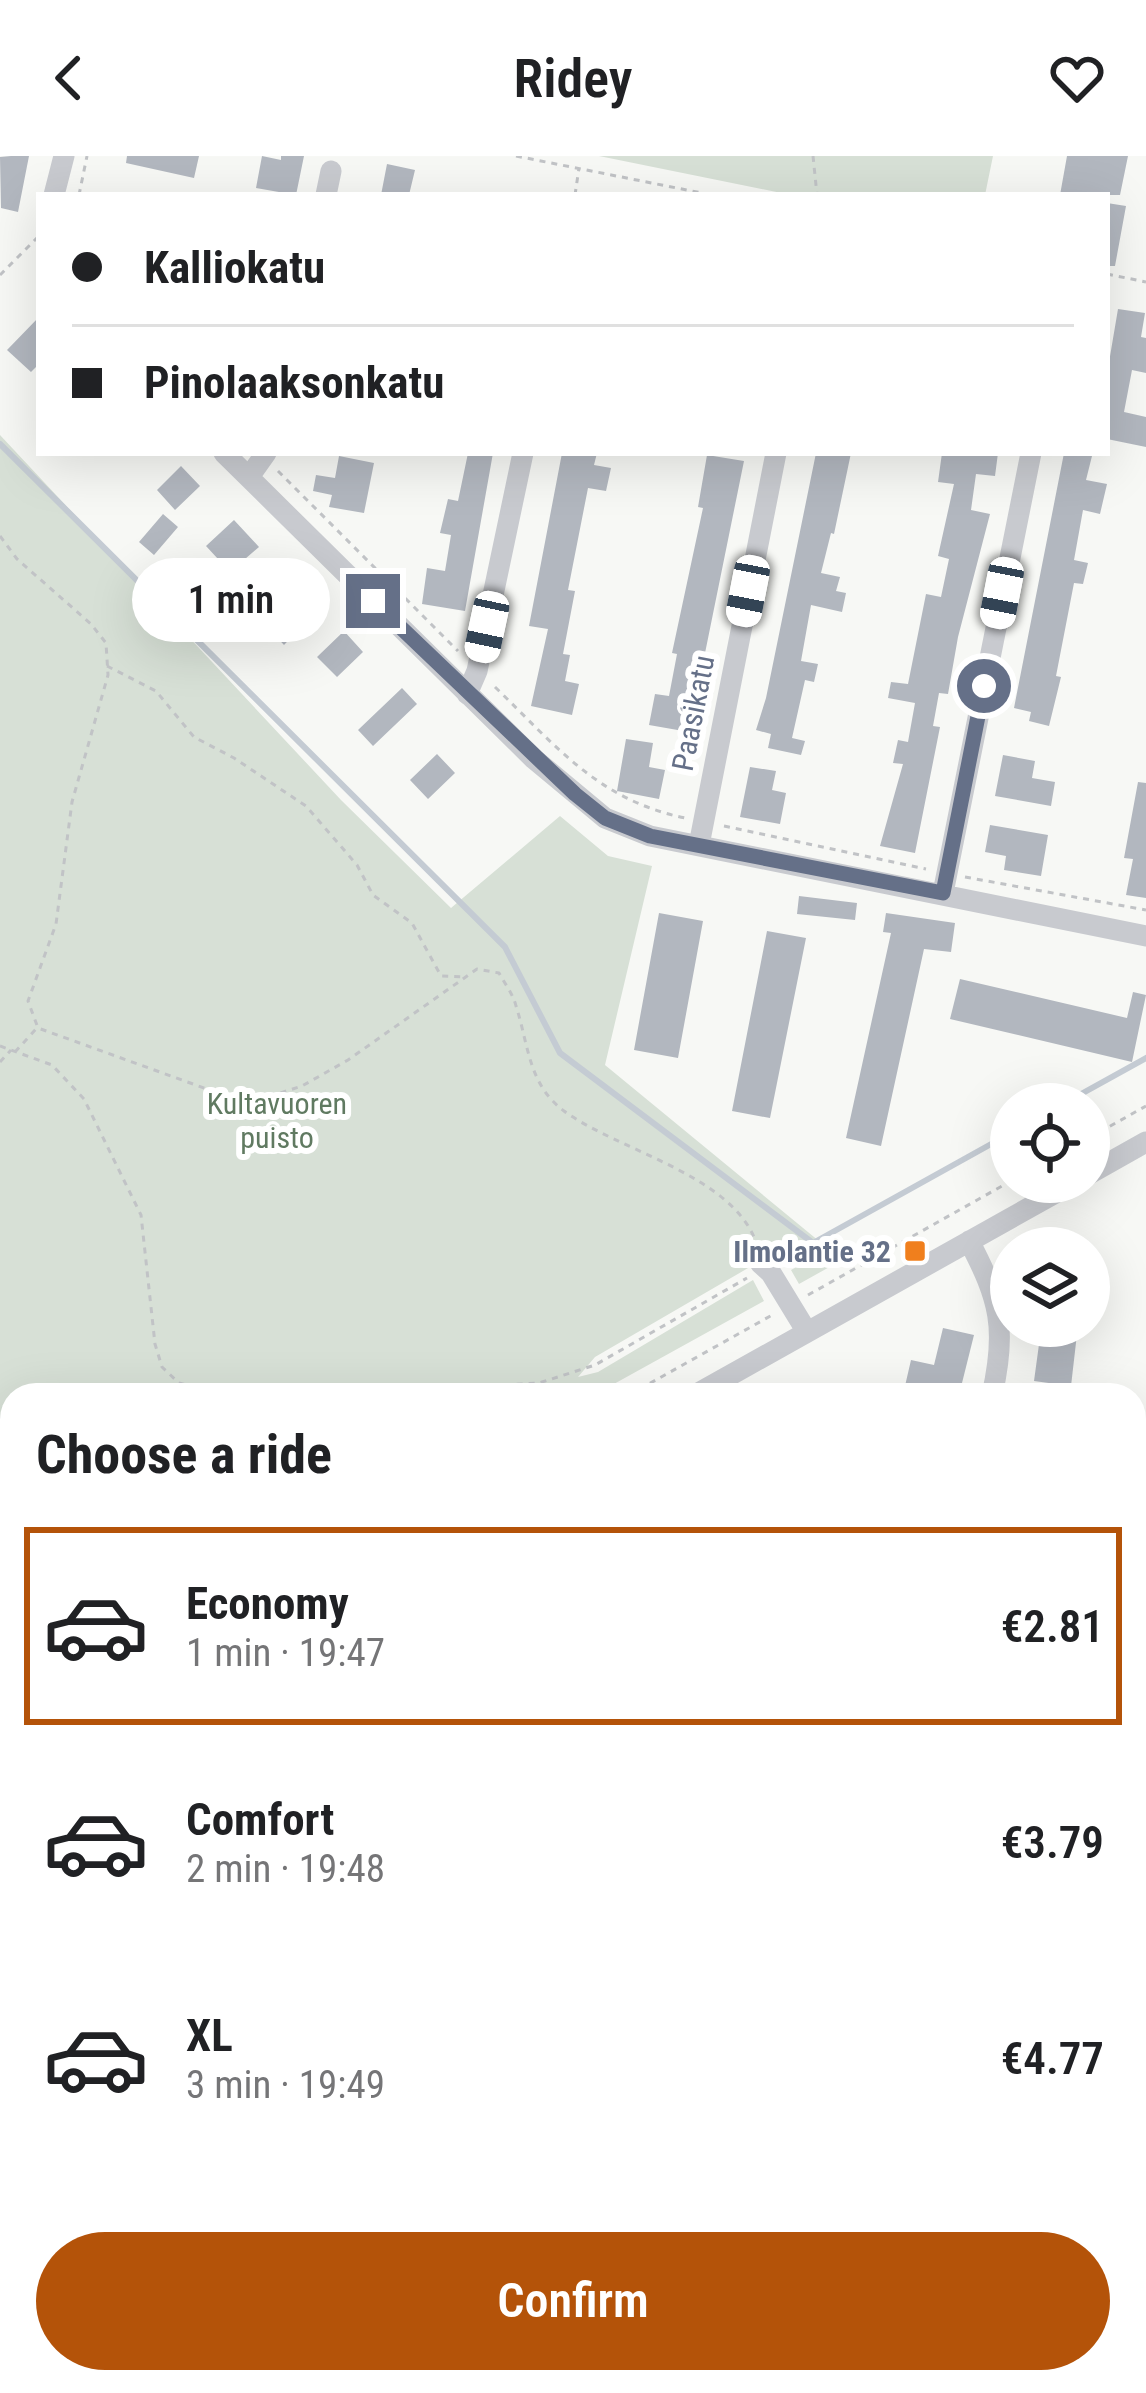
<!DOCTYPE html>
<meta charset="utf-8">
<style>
body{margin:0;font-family:"Roboto Condensed",sans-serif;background:#f6f6f6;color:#202124;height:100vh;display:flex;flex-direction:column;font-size:45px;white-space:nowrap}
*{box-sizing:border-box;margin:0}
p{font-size:39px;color:#757577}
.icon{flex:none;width:66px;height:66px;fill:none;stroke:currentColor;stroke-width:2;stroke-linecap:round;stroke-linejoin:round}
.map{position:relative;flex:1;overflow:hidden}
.sheet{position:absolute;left:0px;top:1227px;width:1146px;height:1011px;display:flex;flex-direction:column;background:#fff;border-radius:36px 36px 0 0;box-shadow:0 12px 48px #0002}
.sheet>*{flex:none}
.banner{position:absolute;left:36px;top:36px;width:1074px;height:264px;border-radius:0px;box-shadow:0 12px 48px #0002;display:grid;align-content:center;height:264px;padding:0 36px;background:#fff}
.buttons{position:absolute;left:990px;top:927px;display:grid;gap:24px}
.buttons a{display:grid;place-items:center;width:120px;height:120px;border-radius:50%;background:#fff;box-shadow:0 12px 48px #0002;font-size:60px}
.end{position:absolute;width:54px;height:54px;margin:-27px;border:15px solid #657088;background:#fff;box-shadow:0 0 0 6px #fff}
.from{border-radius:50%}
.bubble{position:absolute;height:84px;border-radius:42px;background:#fff;box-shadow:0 12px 48px #0002;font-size:39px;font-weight:600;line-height:84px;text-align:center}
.car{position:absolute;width:36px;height:72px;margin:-36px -18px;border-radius:15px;box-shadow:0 0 9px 3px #0007;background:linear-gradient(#fff 24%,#345 0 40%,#fff 0 76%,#345 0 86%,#fff 0)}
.banner b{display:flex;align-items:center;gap:42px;height:114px;font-size:45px}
.banner b+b{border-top:3px solid #e0e0e0}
.banner i{width:30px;height:30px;background:#202124}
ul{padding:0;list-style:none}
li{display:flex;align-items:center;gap:36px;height:198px;margin:0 24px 18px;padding:0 12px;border:6px solid transparent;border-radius:0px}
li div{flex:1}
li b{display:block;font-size:45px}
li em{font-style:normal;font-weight:600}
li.active{border-color:#b45309}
li>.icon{width:108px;height:108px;stroke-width:1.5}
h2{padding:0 36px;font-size:54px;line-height:144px}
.cta{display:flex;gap:24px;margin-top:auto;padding:24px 36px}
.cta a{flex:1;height:138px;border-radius:72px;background:#b45309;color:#fff;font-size:48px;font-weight:600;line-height:138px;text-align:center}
header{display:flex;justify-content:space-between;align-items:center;height:156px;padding:0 36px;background:#fff;font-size:54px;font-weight:600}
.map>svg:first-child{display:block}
</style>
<header><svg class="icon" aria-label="back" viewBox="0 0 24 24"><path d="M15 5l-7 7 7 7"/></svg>Ridey<svg class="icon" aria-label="heart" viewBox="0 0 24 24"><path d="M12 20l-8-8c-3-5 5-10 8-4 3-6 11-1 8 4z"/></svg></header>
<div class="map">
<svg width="1146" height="2237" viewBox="0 0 1146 2237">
<rect width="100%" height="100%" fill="#f7f8f5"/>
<path fill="#d7e0d6" d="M599 0H993L985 39H791Z
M0 279 341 644 451 752 560 660 608 700 652 710 605 909 842 1104 799 1128 791 1114 800 1109 786 1090 595 1201 578 1221 598 1216 753 1124 764 1145 594 1239H12V1525L0 1528Z
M1134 1795 1146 1797V1967L1134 1966Z"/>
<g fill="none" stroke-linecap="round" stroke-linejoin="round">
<path stroke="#c4cbd3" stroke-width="6" d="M0 288 505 791 560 897 813 1087 1011 977
M1063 948 1146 902"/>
</g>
<path fill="#b2b7bf" d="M11 0H29L18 56 1 52 0 1Z
M127 0H199L194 22 126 7Z
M262 0 281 4V0H304L296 39 256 32Z
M1067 0H1128L1120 39H1060Z
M387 8 415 14 409 39H381Z
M1107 47 1126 50 1115 110H1107Z
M1118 153 1145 157 1141 181 1146 182V217L1132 214 1124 256 1146 261V291L1107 283V218Z
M39 161V208L31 216 7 194Z
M468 297H493L465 455 422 448 427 412 445 415 451 379 440 377 448 343 458 345Z
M562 297H597L594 309 611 312 606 335 588 332 568 434 575 435 563 498 570 499 565 525 579 528 572 559 531 550 548 473 529 470Z
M816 297H851L834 378 831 377 821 417 840 421 836 435 846 437 842 456 811 449 801 505 818 508 814 526 805 524 792 582 805 585 801 599 768 592 771 578 756 574 766 542Z
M942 297H998L995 320 976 318 971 354 990 358 958 481 948 538 939 537 933 570 940 571 915 697 880 690 903 608 893 607 898 584 908 586 915 547 888 542 891 526 908 528 926 438 941 441 949 403 938 400 954 328 938 326Z
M1064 297 1092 300 1086 324 1107 328 1100 358 1083 354 1074 404 1088 407 1083 428 1074 427 1056 520 1061 521 1049 570 1029 565 1031 556 1014 552Z
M707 299 744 305 689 576 649 569 655 538 669 540 677 498 672 497 703 352 698 351Z
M339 300 374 307 364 357 329 351 332 339 313 335 316 319 335 322Z
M181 310 200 330 175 354 157 334Z
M163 358 178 371 154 399 139 386Z
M234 364 259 391 230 416 206 390Z
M289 419 310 440 299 451 310 462 284 489 271 475 281 465 262 446Z
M344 475 363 496 337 521 317 501Z
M402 532 417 548 373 590 358 574Z
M626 583 653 587 649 611 665 614 659 643 617 635Z
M437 598 455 617 428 643 410 624Z
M1003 599 1035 605 1032 622 1055 626 1051 650 995 640Z
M750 611 776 615 772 634 786 637 780 668 740 661Z
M1138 626 1146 627V742L1126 739 1133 703 1124 702Z
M990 669 1048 679 1041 720 1004 714 1006 700 985 696Z
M799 740 857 747 855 764 797 758Z
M659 757 703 765 678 902 634 894Z
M886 757 955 767 951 796 924 793 881 990 846 982 891 777 883 776Z
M767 775 806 782 770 962 732 955Z
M960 823 1127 862 1133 836 1146 839 1132 906 950 863Z
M943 1172 974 1179 959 1239 905 1230 911 1204 934 1209Z
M1054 1175 1077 1178 1071 1230 1034 1225 1040 1181 1053 1183Z"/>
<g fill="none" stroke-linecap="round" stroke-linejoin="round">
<path stroke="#c1c3c6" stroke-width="3" stroke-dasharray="6 6" stroke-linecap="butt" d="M516 0 712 39
M813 0 817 39
M79 39 87 0
M575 39 579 12
M1107 118 1146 126
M0 119 39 80
M278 315 458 495
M0 380 17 403 91 468 106 487 108 519 72 646 56 768 28 845 38 872 229 941 277 938 302 930 348 904 477 813 499 817C505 828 513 838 516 850 529 890 528 928 564 955 618 995 735 1019 757 1089
M107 510 156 535 194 581 234 602 306 650 357 709 373 739 412 767 441 820 463 821
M495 531C556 590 598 644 685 662
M724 670 926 713
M965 721 1146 754
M0 890 52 909 84 943 141 1059 155 1188 162 1211 179 1227 223 1239
M15 896 36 873
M0 906 11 894
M1089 982 1146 950
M808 1139 1011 1025
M325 1239 539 1227 595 1209 747 1122
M629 1239 774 1158
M0 1262 12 1270
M0 1308 12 1307
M0 1541 12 1539
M0 2184 12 2186
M1134 2211 1146 2152
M181 2237 183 2226
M1129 2237 1131 2226"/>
<path stroke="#c8cacf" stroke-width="21" d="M54 39 64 0
M326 39 331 15
M224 297 534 603 605 662 650 680 1146 780
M249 321 266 297
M467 538 477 515 523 297
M699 689 776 297
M943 737 1031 297
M1089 1018 1146 986
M969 1085C1000 1144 1007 1173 992 1239
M760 1107 771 1117 807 1176
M695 1239 1075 1026
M0 1572 12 1570
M920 2226V2237
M267 2237 328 2226"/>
</g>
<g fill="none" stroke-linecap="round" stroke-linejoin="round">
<path stroke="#657088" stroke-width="15" d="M373 445 575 638 605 662 650 680 943 737 984 530"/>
</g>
<rect fill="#f07f1d" stroke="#fff" stroke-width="4.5" x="903" y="1083" width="24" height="24" rx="6"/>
<g text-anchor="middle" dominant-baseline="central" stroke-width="12" stroke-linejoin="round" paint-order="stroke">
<g font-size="30" fill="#657088" stroke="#fff">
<text transform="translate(693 557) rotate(-79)">Paasikatu</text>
</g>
<g font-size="30" fill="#607a61" stroke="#fff">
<text x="277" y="947">Kultavuoren<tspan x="277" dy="34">puisto</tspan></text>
</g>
<g font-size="30" font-weight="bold" fill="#657088" stroke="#fff" text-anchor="end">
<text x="891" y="1095">Ilmolantie 32</text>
</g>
</g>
</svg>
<div class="buttons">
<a><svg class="icon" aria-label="locate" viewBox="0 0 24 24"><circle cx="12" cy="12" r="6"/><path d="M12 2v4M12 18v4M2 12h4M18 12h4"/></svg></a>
<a><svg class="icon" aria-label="layers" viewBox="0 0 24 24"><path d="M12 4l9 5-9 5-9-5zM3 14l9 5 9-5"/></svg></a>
</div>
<i class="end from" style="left:984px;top:530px"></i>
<i class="end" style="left:373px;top:445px"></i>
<div class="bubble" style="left:132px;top:402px;width:198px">1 min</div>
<i class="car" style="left:748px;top:435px;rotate:191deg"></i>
<i class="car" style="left:1002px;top:437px;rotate:191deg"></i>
<i class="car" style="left:487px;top:471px;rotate:192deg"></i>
<div class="banner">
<b><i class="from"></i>Kalliokatu</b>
<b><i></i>Pinolaaksonkatu</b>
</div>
<section class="sheet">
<h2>Choose a ride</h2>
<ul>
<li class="active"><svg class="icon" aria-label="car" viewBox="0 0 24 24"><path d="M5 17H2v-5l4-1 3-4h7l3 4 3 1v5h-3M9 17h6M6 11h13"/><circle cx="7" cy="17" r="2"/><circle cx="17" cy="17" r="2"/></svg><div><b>Economy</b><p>1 min · 19:47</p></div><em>€2.81</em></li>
<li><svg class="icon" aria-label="car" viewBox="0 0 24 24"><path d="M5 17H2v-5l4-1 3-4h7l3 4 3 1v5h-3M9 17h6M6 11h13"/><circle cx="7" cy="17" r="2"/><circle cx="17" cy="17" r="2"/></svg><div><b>Comfort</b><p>2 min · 19:48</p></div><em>€3.79</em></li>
<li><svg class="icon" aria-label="car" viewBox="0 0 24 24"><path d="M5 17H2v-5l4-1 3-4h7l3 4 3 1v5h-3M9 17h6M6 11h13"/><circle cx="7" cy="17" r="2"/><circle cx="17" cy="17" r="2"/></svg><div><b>XL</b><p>3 min · 19:49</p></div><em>€4.77</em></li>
</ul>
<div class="cta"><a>Confirm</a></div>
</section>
</div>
